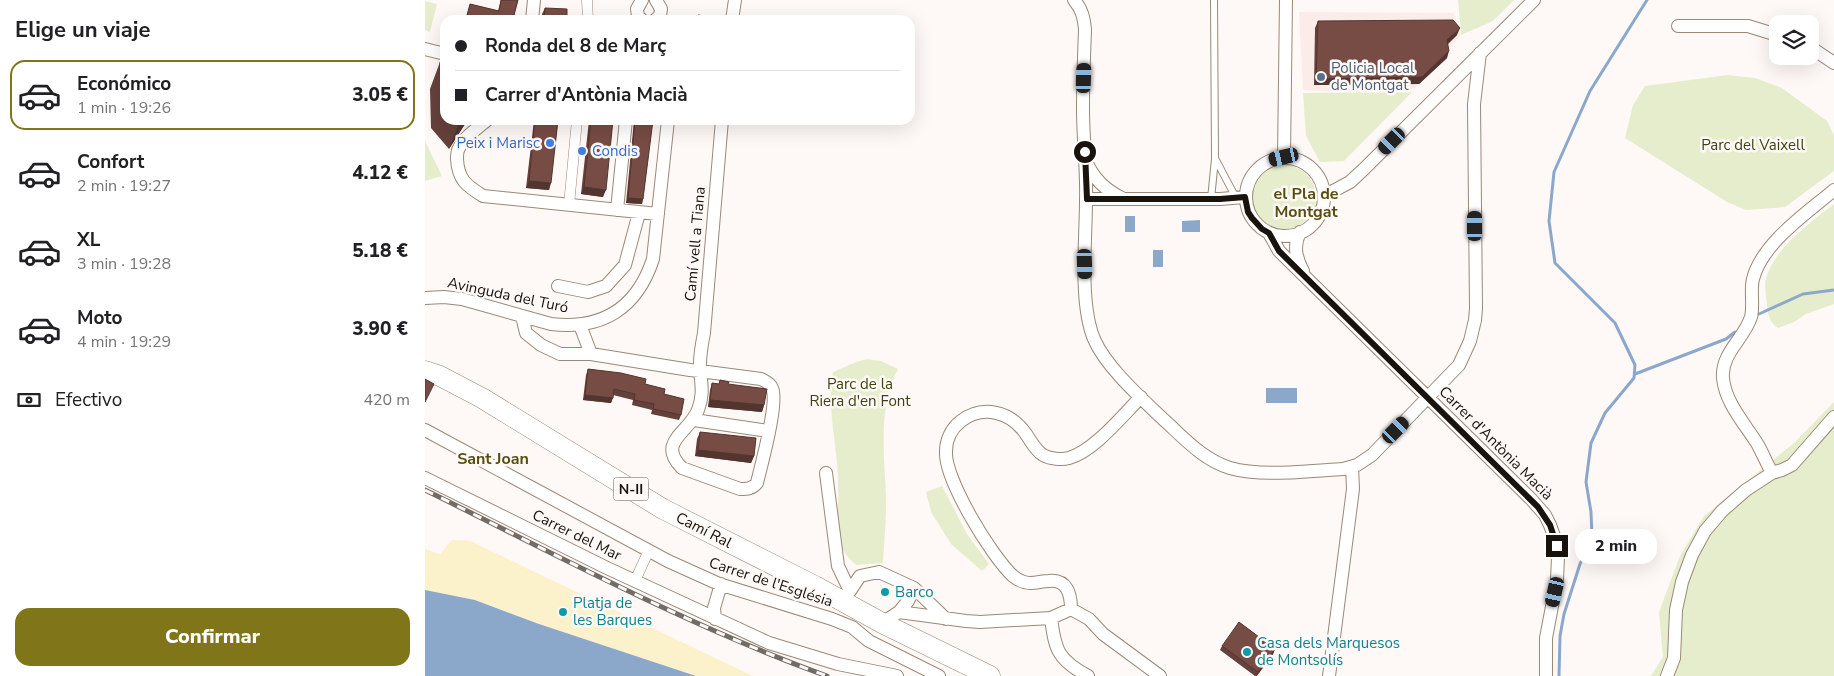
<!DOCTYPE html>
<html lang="es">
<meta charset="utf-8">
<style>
body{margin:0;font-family:"Nunito Sans",sans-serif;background:#f6f6f6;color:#202124;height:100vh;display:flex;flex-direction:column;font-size:19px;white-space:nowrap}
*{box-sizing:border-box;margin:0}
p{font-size:16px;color:#757577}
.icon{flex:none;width:28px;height:28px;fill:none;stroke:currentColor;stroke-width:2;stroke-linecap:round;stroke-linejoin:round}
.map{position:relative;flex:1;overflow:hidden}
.details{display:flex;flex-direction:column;background:#fff;width:425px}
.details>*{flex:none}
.guide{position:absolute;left:15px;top:15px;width:475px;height:110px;border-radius:15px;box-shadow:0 5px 20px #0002;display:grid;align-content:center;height:110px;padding:0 15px;background:#fff}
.fabs{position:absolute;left:1344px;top:15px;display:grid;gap:10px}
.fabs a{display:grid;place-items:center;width:50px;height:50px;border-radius:10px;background:#fff;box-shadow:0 5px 20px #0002;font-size:25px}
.end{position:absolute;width:22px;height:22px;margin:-11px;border:6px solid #1a130d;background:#fff;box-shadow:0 0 0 2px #fff}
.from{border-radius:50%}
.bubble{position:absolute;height:35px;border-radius:15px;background:#fff;box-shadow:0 5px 20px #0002;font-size:16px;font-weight:800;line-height:35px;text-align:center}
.car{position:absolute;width:15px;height:30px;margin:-15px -8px;border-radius:6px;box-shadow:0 0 4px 1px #0007;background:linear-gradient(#222 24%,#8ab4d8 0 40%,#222 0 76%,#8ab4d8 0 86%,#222 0)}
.guide b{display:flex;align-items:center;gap:18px;height:48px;font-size:19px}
.guide b+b{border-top:1px solid #e0e0e0}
.guide i{width:12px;height:12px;background:#202124}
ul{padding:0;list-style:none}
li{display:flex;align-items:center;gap:15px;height:70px;margin:0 10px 8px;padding:0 5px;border:2px solid transparent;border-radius:15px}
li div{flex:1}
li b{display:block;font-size:19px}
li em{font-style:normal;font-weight:800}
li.current{border-color:#807518}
li>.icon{width:45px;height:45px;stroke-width:1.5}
h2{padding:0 15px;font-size:22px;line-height:60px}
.pay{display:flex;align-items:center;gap:12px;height:55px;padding:0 15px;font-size:19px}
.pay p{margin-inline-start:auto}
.cta{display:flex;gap:10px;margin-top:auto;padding:10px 15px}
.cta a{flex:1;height:58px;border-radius:15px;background:#807518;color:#fff;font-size:20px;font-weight:800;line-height:58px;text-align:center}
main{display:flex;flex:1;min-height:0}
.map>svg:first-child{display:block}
</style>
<main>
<section class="details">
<h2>Elige un viaje</h2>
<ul>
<li class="current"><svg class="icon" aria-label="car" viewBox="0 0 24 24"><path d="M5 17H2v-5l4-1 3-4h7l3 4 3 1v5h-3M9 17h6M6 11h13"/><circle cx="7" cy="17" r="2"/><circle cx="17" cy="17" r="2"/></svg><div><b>Económico</b><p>1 min · 19:26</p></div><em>3.05 €</em></li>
<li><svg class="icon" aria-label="car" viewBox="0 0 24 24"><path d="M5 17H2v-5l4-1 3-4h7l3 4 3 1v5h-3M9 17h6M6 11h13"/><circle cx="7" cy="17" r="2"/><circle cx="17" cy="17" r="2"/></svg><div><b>Confort</b><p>2 min · 19:27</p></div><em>4.12 €</em></li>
<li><svg class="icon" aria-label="car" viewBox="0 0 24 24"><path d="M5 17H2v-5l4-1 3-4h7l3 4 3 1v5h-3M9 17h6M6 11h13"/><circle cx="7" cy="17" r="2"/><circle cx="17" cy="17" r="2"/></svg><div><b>XL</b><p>3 min · 19:28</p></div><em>5.18 €</em></li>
<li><svg class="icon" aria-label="car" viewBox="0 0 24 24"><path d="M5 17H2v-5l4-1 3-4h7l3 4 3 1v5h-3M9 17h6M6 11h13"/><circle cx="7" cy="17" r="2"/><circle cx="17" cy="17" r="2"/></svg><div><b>Moto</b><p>4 min · 19:29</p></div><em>3.90 €</em></li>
</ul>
<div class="pay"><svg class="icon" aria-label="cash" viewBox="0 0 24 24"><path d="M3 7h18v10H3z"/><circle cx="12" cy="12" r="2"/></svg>Efectivo<p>420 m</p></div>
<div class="cta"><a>Confirmar</a></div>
</section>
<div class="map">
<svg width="1409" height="676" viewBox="0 0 1409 676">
<rect width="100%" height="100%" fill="#fef9f6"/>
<path fill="#fcece9" d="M874 12 1029 13 1036 35 989 89 941 93 878 90Z"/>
<path fill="#e6edcd" d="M1033 0H1089L1068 21 1036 35Z
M0 1 12 4 5 32 0 30Z
M1303 75 1330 78 1357 88 1402 121 1409 135V171L1360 207 1321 210 1302 202 1200 138 1208 105 1220 86Z
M987 92 919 161 895 162 881 136 878 93Z
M0 141 17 176 0 181Z
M827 197a32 32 0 1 1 64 0a32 32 0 1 1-64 0Z
M1409 204V304L1381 314 1369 322 1353 328C1344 322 1343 315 1342 305 1341 297 1339 285 1341 278 1351 246 1384 224 1409 204Z
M442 359 456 361 473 369C453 407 459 453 461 494 462 517 459 540 458 563L431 565C423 558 417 550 414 540 411 521 414 502 413 483 413 446 401 409 408 372L431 362Z
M1409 402V676H1226L1238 657 1234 612 1255 556 1279 516 1369 443Z
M517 486 542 534 564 564 557 571 526 544 506 512 501 492Z"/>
<path fill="#fbf1cb" d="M27 540 45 541 328 676H271L114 624 50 600 0 590V549L15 554Z"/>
<path fill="#8ba8cb" d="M700 216H710V232H700Z
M775 220V232H757V221Z
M728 250H738V267H728Z
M841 388H872V403H841Z
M0 590 50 600 114 624 271 676H0Z"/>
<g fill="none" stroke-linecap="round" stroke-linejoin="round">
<path stroke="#8ba8cb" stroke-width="3" d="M1334 314 1378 294 1409 290
M1210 374 1301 339 1310 332
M1134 676 1135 636 1139 614 1155 564 1167 537 1166 512 1161 482 1166 443 1180 413 1209 378 1210 365 1190 323 1130 263 1124 221 1129 172 1165 91 1222 0"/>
<g stroke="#9c8877" stroke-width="8">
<path id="service" d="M791 160 811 198
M786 199 790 159 789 0"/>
</g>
<g stroke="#9c8877" stroke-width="11">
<path id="pedestrian" d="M162 0 163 20
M144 205 152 120
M210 581 224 550"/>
</g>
<g stroke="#9c8877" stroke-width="14">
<path id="minor" d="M217 0 212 9 213 16 217 20
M649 0C657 9 659 18 660 30 659 56 658 83 658 109 658 140 662 170 661 200 661 240 654 303 669 339 681 367 716 398 738 419 758 437 778 460 805 468 836 477 885 471 918 469L932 465 947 455 1034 365 1045 341 1050 320 1051 309 1049 104 1055 53
M107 20 109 0
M230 20 235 16 236 9 231 0
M307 20 310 0
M1253 26H1323L1352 35
M1385 47 1409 63
M0 49 20 54
M62 120C53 128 39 137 34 148 32 151 32 156 32 159 33 180 42 186 58 196L233 214
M859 157 861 0
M821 197a39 39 0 1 1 78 0a39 39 0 1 1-78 0Z
M661 161C668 178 680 190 697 198
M899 196 925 182 939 169 1109 0
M661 199H795L819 197
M192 210 201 120
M875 232C868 246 871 258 878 271
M844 233 854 251 1106 499 1120 515 1125 525 1129 536 1133 557 1132 580 1121 638V676
M133 286 163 292 181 286 200 265 214 213
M0 298 19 297 37 299 126 324C178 330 212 308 228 259L243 120
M97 316 101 333 116 345 135 354H166
M155 325 166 354 265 370 275 371 336 379C340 381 345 383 347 388 354 401 336 466 332 483 327 489 322 489 315 489L257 468C231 442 264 433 273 410 280 391 275 382 275 364 275 354 277 343 279 333L297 120
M269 420 343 431
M0 430 243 561 294 584 407 619 427 627 444 641 514 676
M401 473 413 566 425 591
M1347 473C1342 464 1338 454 1333 445 1321 425 1300 403 1298 378 1296 353 1319 339 1326 317 1329 305 1325 291 1328 279 1337 243 1382 213 1409 190
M0 478 182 568 344 643 413 664 472 676
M425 591 435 576 454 572 489 588 521 619
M646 609C646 594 642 579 624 581 618 581 611 583 605 583 599 583 593 580 588 576 567 557 519 479 521 451 521 439 527 428 536 421 558 404 586 412 601 434 606 441 610 450 618 455 625 459 637 460 644 458 669 451 697 416 716 397
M646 609 664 619 678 634 735 676
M474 612 483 601 489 588
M626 618C630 650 633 660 663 676
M290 619 289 608 296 584
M457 623 474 612 541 621 555 622 626 618 646 609
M904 676 928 489 927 467
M1242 676 1249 658 1251 610 1257 582 1267 555 1280 531 1297 511 1321 490 1347 473 1357 470 1367 465 1409 417"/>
</g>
<g stroke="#9c8877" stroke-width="21">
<path id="primary" d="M0 371 15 376 57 398 238 509 390 586 457 623 565 676"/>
</g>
<use href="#service" stroke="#fff" stroke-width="6"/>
<use href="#pedestrian" stroke="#fff" stroke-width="10"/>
<use href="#minor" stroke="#fff" stroke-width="12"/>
<use href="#primary" stroke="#fff" stroke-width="20"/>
<g stroke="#726c67" stroke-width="5">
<path id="rail" d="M0 490C132 555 263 626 402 676"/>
</g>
<use href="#rail" stroke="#fef9f6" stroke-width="3" stroke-dasharray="9" stroke-linecap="butt"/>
</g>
<path fill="#66413b" d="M76 0H93L89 15 92 20H40L45 4 73 11Z
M120 8 142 20H117V14Z
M893 21 1032 35 1023 44 1022 58 994 84 889 85 890 28Z
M15 62H20V120H42L40 124 24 149 6 128 5 89Z
M109 120H133L124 190 101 188Z
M164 120H188L178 197 156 194Z
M209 120H228L217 204 201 203Z
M163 369 220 384 239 394 256 415 254 420 226 414 227 410 207 405 208 400 188 395 186 403 158 400 161 375Z
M295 380 339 405 337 412 283 407 285 390 287 383 294 384Z
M275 432 329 456 326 463 270 456 272 439Z
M797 646 850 649 848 654 832 676H830L795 650Z"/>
<path fill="#533530" d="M1035 28 1032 35 1019 47 1022 40Z
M1024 51 1022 58 994 84 889 85 891 79Z
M35 120H42L40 124 24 149Z
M104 181 126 183 124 190 101 188Z
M159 187 181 190 178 197 156 194Z
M203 198 218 199 217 204 201 203Z
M160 395 188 398 186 403 158 400Z
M285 400 339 405 337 412 283 407Z
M273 450 329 456 326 463 270 456Z
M850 649 848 654 831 676 833 672Z"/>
<path fill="#774c45" stroke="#533530" d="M76 0H93L89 15 93 16 92 20H41L45 4 74 11Z
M120 8 142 9V20H119Z
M273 15 292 18V20H273Z
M1028 20 1035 28 1022 40 1024 51 997 77 891 79 893 21Z
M15 62H20V105L16 100Z
M110 120H133L126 183 104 181Z
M166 120H188L181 190 159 187Z
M210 120H228L218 199 203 198Z
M163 369 196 373 221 379 220 384 240 389 239 394 259 399 256 415 228 409 229 404 209 400 210 394 189 389 188 398 160 395Z
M0 379 9 384 0 402Z
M295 380 304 382 303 384 342 389 339 405 285 400 287 383 294 384Z
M275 432 331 438 329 456 273 450Z
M814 622 850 649 833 672 797 646Z"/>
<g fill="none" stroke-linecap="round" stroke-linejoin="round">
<path stroke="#1a130d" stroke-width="6" d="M660 152 662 199H795L820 197 823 212 827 218 837 229 844 233 854 251 1113 507 1125 525 1132 546"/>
</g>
<circle fill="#5c6f8a" stroke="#fef9f6" stroke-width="2" cx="896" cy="77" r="5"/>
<g fill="#3f7fe0" stroke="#fef9f6" stroke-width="2">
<circle cx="125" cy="143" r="5"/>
<circle cx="157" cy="151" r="5"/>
</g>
<g fill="#0f9aa8" stroke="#fef9f6" stroke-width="2">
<circle cx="460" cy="592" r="5"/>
<circle cx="138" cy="612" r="5"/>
<circle cx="822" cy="652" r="5"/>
</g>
<g text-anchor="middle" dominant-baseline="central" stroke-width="5" stroke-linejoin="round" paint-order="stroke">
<rect fill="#fef9f6" stroke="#5e5853" stroke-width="1" x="188.5" y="477.5" width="35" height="23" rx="4"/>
<g font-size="14" font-weight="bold" fill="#1a130d">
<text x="206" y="489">N-II</text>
</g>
<g font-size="15" fill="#4e5e75" stroke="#fef9f6" text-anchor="start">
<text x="906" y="68">Policia Local<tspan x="906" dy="17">de Montgat</tspan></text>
</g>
<g font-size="15" fill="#366cbe" stroke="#fef9f6" text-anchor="end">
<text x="115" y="143">Peix i Marisc</text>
<text x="167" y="151" text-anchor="start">Condis</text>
</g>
<g font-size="15" fill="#3c4310" stroke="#fef9f6">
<text x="1328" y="145">Parc del Vaixell</text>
<text x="435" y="384">Parc de la<tspan x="435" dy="17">Riera d'en Font</tspan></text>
</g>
<g font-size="15" fill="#1a130d" stroke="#fef9f6">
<text transform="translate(270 244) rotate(-85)">Camí vell a Tiana</text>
<text transform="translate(83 295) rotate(12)">Avinguda del Turó</text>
<text transform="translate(1071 443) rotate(45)">Carrer d'Antònia Macià</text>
<text transform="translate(279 530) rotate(27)">Camí Ral</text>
<text transform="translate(152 535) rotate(26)">Carrer del Mar</text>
<text transform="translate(346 582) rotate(18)">Carrer de l'Església</text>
</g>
<g font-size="15" fill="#0d838f" stroke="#fef9f6" text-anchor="start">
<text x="470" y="592">Barco</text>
<text x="148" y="603">Platja de<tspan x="148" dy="17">les Barques</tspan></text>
<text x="832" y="643">Casa dels Marquesos<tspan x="832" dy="17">de Montsolís</tspan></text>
</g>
<g font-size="16" font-weight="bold" fill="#554e0f" stroke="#fef9f6">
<text x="881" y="194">el Pla de<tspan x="881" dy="18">Montgat</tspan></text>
<text x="68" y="459">Sant Joan</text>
</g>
</g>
</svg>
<div class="fabs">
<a><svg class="icon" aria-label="layers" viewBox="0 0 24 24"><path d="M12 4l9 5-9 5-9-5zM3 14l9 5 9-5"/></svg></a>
</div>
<i class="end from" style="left:660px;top:152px"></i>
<i class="end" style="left:1132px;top:546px"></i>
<div class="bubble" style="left:1150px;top:529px;width:82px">2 min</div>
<i class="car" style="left:659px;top:78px;rotate:2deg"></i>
<i class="car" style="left:967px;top:141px;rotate:225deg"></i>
<i class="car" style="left:859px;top:157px;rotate:257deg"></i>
<i class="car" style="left:1050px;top:226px;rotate:0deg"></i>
<i class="car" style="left:660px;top:264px;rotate:178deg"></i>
<i class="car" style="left:971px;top:430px;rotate:45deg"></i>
<i class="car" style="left:1130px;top:592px;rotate:193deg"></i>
<div class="guide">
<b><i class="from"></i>Ronda del 8 de Març</b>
<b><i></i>Carrer d'Antònia Macià</b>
</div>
</div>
</main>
